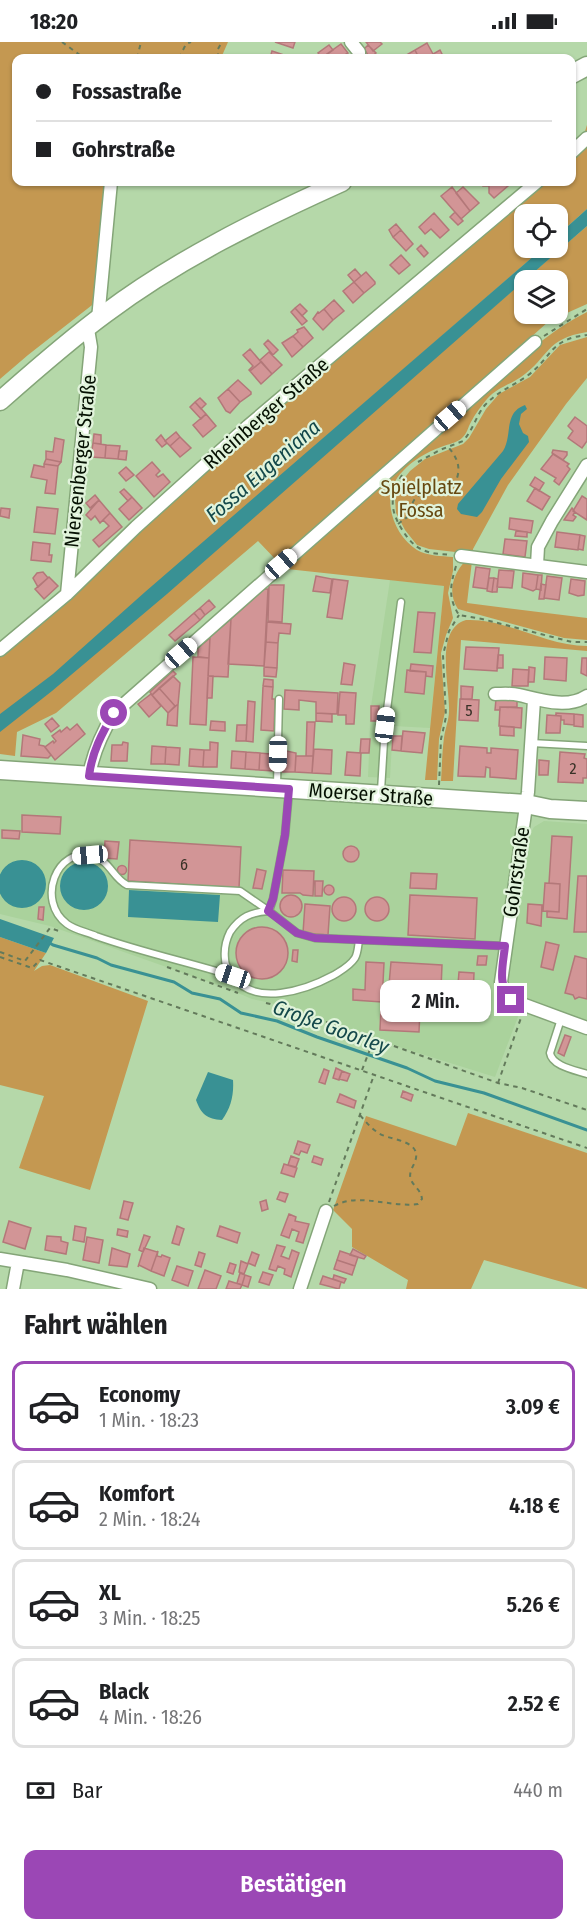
<!DOCTYPE html>
<html lang="de">
<meta charset="utf-8">
<style>
body{margin:0;font-family:"Fira Sans Condensed",sans-serif;background:#f6f6f6;color:#202124;height:100vh;display:flex;flex-direction:column;font-size:22px;white-space:nowrap}
*{box-sizing:border-box;margin:0}
p{font-size:20px;color:#757577}
.icon{flex:none;width:33px;height:33px;fill:none;stroke:currentColor;stroke-width:2;stroke-linecap:round;stroke-linejoin:round}
.map{position:relative;height:1247px;overflow:hidden}
.drawer{display:flex;flex-direction:column;background:#fff;flex:1}
.drawer>*{flex:none}
.hud{position:absolute;left:12px;top:12px;width:564px;height:132px;border-radius:12px;box-shadow:0 2px 4px #0004;display:grid;align-content:center;height:132px;padding:0 24px;background:#fff}
.buttons{position:absolute;left:514px;top:162px;display:grid;gap:12px}
.buttons a{display:grid;place-items:center;width:54px;height:54px;border-radius:12px;background:#fff;box-shadow:0 2px 4px #0004;font-size:30px}
.end{position:absolute;width:27px;height:27px;margin:-14px;border:8px solid #9b47b5;background:#fff;box-shadow:0 0 0 3px #fff}
.from{border-radius:50%}
.bubble{position:absolute;height:42px;border-radius:12px;background:#fff;box-shadow:0 2px 4px #0004;font-size:20px;font-weight:600;line-height:42px;text-align:center}
.car{position:absolute;width:18px;height:36px;margin:-18px -9px;border-radius:8px;box-shadow:0 0 4px 2px #0007;background:linear-gradient(#fff 24%,#345 0 40%,#fff 0 76%,#345 0 86%,#fff 0)}
.hud b{display:flex;align-items:center;gap:21px;height:57px;font-size:22px}
.hud b+b{border-top:2px solid #e0e0e0}
.hud i{width:15px;height:15px;background:#202124}
ul{padding:0;list-style:none}
li{display:flex;align-items:center;gap:18px;height:90px;margin:0 12px 9px;padding:0 12px;border:3px solid #e0e0e0;border-radius:12px}
li div{flex:1}
li b{display:block;font-size:22px}
li em{font-style:normal;font-weight:600}
li.current{border-color:#9b47b5}
li>.icon{width:54px;height:54px;stroke-width:1.5}
h2{padding:0 24px;font-size:27px;line-height:72px}
.pay{display:flex;align-items:center;gap:15px;height:66px;padding:0 24px;font-size:22px}
.pay p{margin-inline-start:auto}
.cta{display:flex;gap:12px;margin-top:auto;padding:12px 24px}
.cta a{flex:1;height:69px;border-radius:12px;background:#9b47b5;color:#fff;font-size:24px;font-weight:600;line-height:69px;text-align:center}
.status{display:flex;justify-content:space-between;align-items:center;height:42px;padding:0 30px;background:#fff;direction:ltr}
.status svg{height:16px;fill:currentColor}
.map>svg:first-child{display:block}
</style>
<div class="status"><b>18:20</b><svg viewBox="0 0 49 12"><path d="M0 12V9h3v3zM5 12V6h3v6zM10 12V3h3v9zM15 12V0h3v12zM26 1h20v11H26zM47 4h2v5h-2z"/></svg></div>
<div class="map">
<svg width="587" height="1247" viewBox="0 0 587 1247">
<rect width="100%" height="100%" fill="#b5d8a9"/>
<path fill="#aad29c" d="M390 538 444 544 430 686 393 684 390 736 368 735 371 664Z
M0 728 526 766 503 943 521 967 495 1035 383 1000 271 961 252 957 226 946 50 884 0 872Z
M544 779 587 782V981L514 953 507 941 527 798 534 785Z"/>
<path fill="#c49851" fill-rule="evenodd" d="M0 0H228L221 16H16V140H110L96 260 28 313 0 337Z
M587 83V167L558 193V172H525V206H543L315 404 319 416 587 184V262L549 279 279 521 258 499 56 671 17 690 15 714 0 712V608L136 485 537 140H572V110L581 102ZM525 238H558V272H525Z
M587 270V290C544 297 550 315 521 335 509 343 497 346 487 357 481 364 475 372 471 380 468 385 467 392 462 396 457 401 448 402 441 405 427 410 413 418 403 429 379 452 392 492 417 508 427 514 442 514 453 515V529L448 551 453 576 446 593 441 611 445 670 439 697 437 738H425L444 544 287 527C347 470 408 414 471 360 508 328 543 292 587 270Z
M587 295V336L566 362 508 443 473 507V512L429 507 417 503 405 488 396 471 395 456 399 443 410 429 425 417 463 402 469 396 486 367 499 352 530 335 560 303Z
M465 519H472L467 561 587 576V598L564 596 458 567C447 550 453 533 465 519Z
M466 578C506 576 546 604 587 604V609L461 598 453 739H441C442 725 442 710 444 696 445 687 449 678 449 669 450 645 434 587 466 578Z
M0 895 46 911 34 929 42 924 50 923 148 959 90 1148 19 1126 44 1054 0 1043Z
M468 1071 587 1111V1247L484 1218 471 1247H406L408 1238 352 1205V1187L333 1168 366 1074 456 1104Z"/>
<path fill="#399194" d="M587 167V184L540 225 167 552 52 649 0 690V672L53 632 145 550 543 206H558V193Z
M525 363 527 367 521 372 519 382 523 391 528 394 529 400 501 437 482 470 477 475 461 472 457 467 458 462 503 409C513 393 503 371 525 363Z
M-2 842a24 24 0 1 1 48 0a24 24 0 1 1-48 0Z
M60 844a24 24 0 1 1 48 0a24 24 0 1 1-48 0Z
M129 848 220 853 218 880 128 875Z
M0 877 54 896 46 911 0 895Z
M208 1030 233 1038C234 1053 231 1066 222 1078 207 1077 201 1072 196 1058Z"/>
<g fill="none" stroke-linecap="round" stroke-linejoin="round">
<path stroke="#399194" stroke-width="3" d="M48 900 53 903 97 916 111 923 174 940 192 951 220 957 241 971 277 979 317 995 407 1026 435 1039 484 1051 587 1088"/>
</g>
<path fill="#d29596" stroke="#b37879" stroke-width="1.5" d="M275 0H295L293 6Z
M366 0H380L382 2 373 9Z
M427 1 433 12 435 16H419L415 8Z
M341 2 348 11 340 16H330L327 12Z
M329 3 333 8 322 16 318 11Z
M368 3 376 11 370 16 364 7Z
M415 8 419 16H403V15Z
M440 8 444 16H435L433 12Z
M272 9 290 15V16H270Z
M483 140H506L509 143 494 156 489 151V144H483Z
M452 145 470 169 461 177 441 154Z
M463 145 479 161 470 169 456 151Z
M455 170 463 179 458 183 450 175Z
M434 171 449 188 440 196 431 187 425 192 419 185Z
M396 182 401 188 393 195 389 188Z
M401 188 413 202 406 209 393 195Z
M421 203 428 211 424 215 417 207Z
M401 213 410 223 399 232 390 223Z
M355 227 361 234 354 240 348 233Z
M366 230 375 240V242L364 251 354 240Z
M354 240 364 251 353 261 343 249Z
M334 258 344 269 333 278 324 267Z
M300 262 307 269 302 274 295 266Z
M295 266 307 279 302 283 291 270Z
M324 267 333 278 323 288 313 277 318 270 319 271Z
M304 285 313 296 303 305 293 294 298 290 297 288Z
M293 294 303 305 292 315 282 301Z
M268 298 278 308 273 313 264 302Z
M250 307 261 320 250 329 249 328 253 324 243 313Z
M269 310 282 323 272 332 260 318Z
M261 320 272 332 261 342 250 329Z
M238 338 251 350V352L240 360 228 347Z
M228 347 240 360 230 371 226 369 218 356Z
M200 356 206 362 201 367 195 360Z
M195 360 206 372 201 377 190 365Z
M206 372 216 384 203 395 193 383Z
M575 375 587 384V399L582 406 568 396 573 389 568 384Z
M176 390 180 395 170 404 165 399Z
M94 392 101 393V402L93 401Z
M161 393 167 401 162 405 156 398Z
M180 395 191 406 180 415 170 404Z
M55 396 64 398 61 420 46 417V409L53 410Z
M93 401 106 403 105 416 91 415Z
M106 403 120 404 118 417 105 416Z
M553 408 567 410V413L563 418 552 411Z
M119 409H127L126 418 118 417Z
M553 412 569 422 567 424 570 427 559 443 554 439 556 436 541 427Z
M46 417 61 420 58 424 44 422Z
M152 420 160 429 156 433 158 435 163 432 170 440 154 455 136 434Z
M44 422 58 424 55 452 45 451 47 438 31 435 34 423 44 425Z
M126 425 134 433 126 439 119 431Z
M535 435 544 441 539 449 530 443Z
M535 446 550 455 542 468 527 459Z
M124 447 132 455 128 459 120 450Z
M95 453 99 458 90 466 86 461Z
M582 454 587 457V478L573 469Z
M132 455 142 466 129 478 119 467Z
M99 458 110 471 100 481 95 474 91 478 86 473Z
M37 465 58 467 55 492 34 490Z
M1 466 10 467 9 476 0 474Z
M572 466 575 470 573 473 576 475 573 479 564 478Z
M110 471 122 485 99 505 93 498 109 484 103 478Z
M510 476 533 479 531 491 509 487Z
M516 489 527 490V495L515 494Z
M557 490 580 493 578 508 555 505Z
M580 493 585 494 583 508 578 507Z
M505 497 527 499 525 515 503 512Z
M33 500 50 502 49 513H52L51 520 31 518Z
M476 525 490 527 487 547 473 545Z
M499 528 514 529 512 546 497 545Z
M43 530 48 536 38 545 33 536 37 531Z
M523 531 538 533 536 547 533 549 522 545Z
M538 533H542L541 548 536 547Z
M316 534 332 537 330 551 313 549Z
M547 534 562 536 559 558 544 556Z
M49 535 58 544 44 557 35 547Z
M489 536H494L492 550 487 549Z
M494 536 498 537 497 550H492Z
M333 537 348 539 342 577 327 575Z
M571 537 585 539 584 553 578 554 569 551Z
M541 542 546 543 544 557H539Z
M269 543H284L282 580 268 579Z
M264 547H268L264 624 228 622 231 577Z
M209 558 215 565 205 573 200 566Z
M200 566 205 573 200 578 194 571Z
M418 570 435 571 431 611 414 610Z
M194 571 200 578 175 599 169 593Z
M231 577 228 635 208 634 210 595Z
M267 580 291 582 290 592 279 591 278 601 266 600Z
M210 596 209 616 198 615V606Z
M266 600 278 601 277 626 264 625Z
M466 605 499 606 497 629 464 627Z
M498 613H503V626H497Z
M193 615 209 616 206 683 190 682Z
M545 615 567 616 566 639 544 637Z
M582 616H587V634L581 631Z
M344 621 355 623 352 643 341 642Z
M411 622 433 624 432 635 426 634V630L410 629Z
M264 625 277 626 276 635 264 634Z
M529 625 535 626 534 640H528Z
M513 627 529 628 528 644H512Z
M407 628 426 630 424 652 405 650Z
M173 629 176 632 152 653 150 650Z
M173 634 180 641 178 663 175 664 159 646Z
M208 634H213L212 656H207Z
M264 637 273 638V645L263 644Z
M263 644 273 645 272 657H275L274 689 261 688Z
M461 644 473 645 472 657H461Z
M159 646 175 664 168 671 152 653Z
M285 648 338 651 337 672 316 671V660L299 658V668L284 667Z
M340 650 356 651 354 682H346V673H338Z
M151 652 161 664 149 675 138 662Z
M460 657 479 658 478 679 459 678Z
M496 657 517 658V665H500V668H495Z
M248 659 255 660 253 700 246 699Z
M177 663H178L177 684 167 683 168 671Z
M371 664H379L378 679H371Z
M500 665 522 666 521 686 499 684Z
M316 671 332 672V680L316 679Z
M556 671 574 672V683L564 682V678H561V674H556Z
M574 672 583 673V685L574 684Z
M547 673 561 674 560 691H546Z
M52 676 59 684 51 690 45 682Z
M211 679 225 680V689L210 688Z
M307 680H315L313 714H306Z
M77 682 85 692 55 718 45 705 53 699 54 701 56 699 52 694 60 688 61 690 67 685 70 688Z
M237 683H247L246 699H236Z
M500 684 514 685V694L500 693Z
M403 689 425 691 422 711 401 709Z
M23 693 40 697 39 703 44 704 51 713 48 716 21 714Z
M393 694H402L401 709 392 708Z
M361 697H370L369 711H360Z
M123 700 128 701 127 719H111L112 703H122Z
M210 700 218 701 217 725H203L204 708H210Z
M152 704 166 705 165 722H151Z
M460 704 487 706V711H491V706L518 708 516 737 490 735V726L486 725 485 735 458 734Z
M166 705 180 706 179 723 165 722Z
M190 707 204 708 203 725 189 724Z
M314 707 332 708 331 732 312 731Z
M282 708 296 711 295 730H281Z
M232 709 246 710 245 727 231 726Z
M270 709H276L274 729 259 728 260 711 270 712Z
M246 710 260 711 259 728 245 727Z
M347 710 361 711 360 734 345 733Z
M560 710 585 712 584 716 587 717V736H583V741L558 740Z
M296 714H313L312 731 295 730Z
M539 718 549 719 548 733H539Z
M22 773 61 775 60 792 22 790Z
M2 788 20 789 19 797 2 796Z
M552 794 572 795 567 877 547 875V869L559 870 560 842 549 841Z
M130 798 241 805 239 846 128 839Z
M105 799 119 800 117 817 104 816Z
M343 812a8 8 0 1 1 16 0a8 8 0 1 1-16 0Z
M117.5 828a4.5 4.5 0 1 1 9 0a4.5 4.5 0 1 1-9 0Z
M257 827 266 829 262 847 253 846Z
M283 828 314 829 313 854 303 853 300 851H282Z
M411 831 437 832 436 847 410 846Z
M578 834H587V890H574Z
M315 839H323L322 854H315Z
M545 841 560 842 559 870 543 869Z
M324 848a5 5 0 1 1 10 0a5 5 0 1 1-10 0Z
M410 853 477 856 475 897 408 893Z
M280 864a11 11 0 1 1 22 0a11 11 0 1 1-22 0Z
M365 867a12 12 0 1 1 24 0a12 12 0 1 1-24 0Z
M332 867a12 12 0 1 1 24 0a12 12 0 1 1-24 0Z
M305 862 330 864 328 893 303 891Z
M528 862 542 863 541 884 527 881Z
M39 865H44L43 878 38 877Z
M236 911a26 26 0 1 1 52 0a26 26 0 1 1-52 0Z
M546 900 559 903 553 928 541 925Z
M293 908H298L297 920 292 919Z
M478 914H487L486 923H477Z
M575 914 587 917V957L579 955 575 957 573 953 565 951Z
M366 920 384 921 382 960 353 958V947L365 948Z
M391 920 442 923 441 947 389 943Z
M459 930 474 931 473 955 457 954Z
M381 965 420 968 419 990 380 988Z
M565 993 571 995 564 1014 558 1011Z
M336 1026 342 1029 339 1038 333 1036Z
M324 1027 329 1029 325 1042 319 1040Z
M342 1029 350 1032 347 1039 339 1037Z
M403 1049 413 1053 411 1059 401 1055Z
M340 1052 356 1059 354 1066 337 1060Z
M298 1099 310 1103 307 1111 301 1109 299 1113 294 1111Z
M291 1114 299 1117 296 1125 288 1123Z
M314 1114 323 1117 321 1123 312 1120Z
M284 1122 297 1126 294 1135 281 1131Z
M280 1150 288 1152 285 1160 277 1157Z
M266 1158 268 1167 262 1169 260 1160Z
M124 1159 133 1161 128 1178 120 1176Z
M289 1172 296 1175 295 1179 309 1182 303 1201 296 1199 299 1190 292 1187 289 1196 281 1193Z
M9 1179 31 1186 25 1207 3 1200Z
M75 1184 86 1186 84 1200 73 1198Z
M177 1184 184 1187 179 1203 172 1201Z
M220 1184 240 1191 237 1201 217 1194Z
M118 1187 128 1189 127 1195 117 1193Z
M144 1193 150 1195 143 1210 139 1208Z
M47 1194 61 1195V1199L68 1201 66 1212 45 1208Z
M87 1195 103 1198 99 1221 83 1218Z
M277 1203 285 1205 281 1214 289 1217 292 1208 299 1211 291 1235 284 1232 285 1227 278 1224 276 1229 269 1227Z
M112 1206 130 1212 127 1225 109 1223Z
M144 1206 157 1210 158 1209 151 1229 139 1223 138 1225Z
M353 1207 366 1214 364 1217 350 1213Z
M158 1209 157 1214 161 1215 162 1213 170 1216 164 1234 151 1229Z
M340 1209 358 1215 355 1224 337 1218Z
M199 1210 205 1212 201 1225 195 1223Z
M252 1210 259 1213 255 1224 248 1221Z
M337 1218 355 1224 352 1233 334 1227Z
M241 1219 248 1222 244 1232 239 1230Z
M230 1221 236 1223 233 1232 227 1230Z
M177 1224 193 1229 188 1244 172 1238Z
M205 1228 221 1234 216 1247H198Z
M263 1230 273 1233 269 1243 259 1240Z
M240 1231 245 1233 242 1243 237 1241Z
M245 1233 251 1235 248 1245 242 1243Z
M334 1233 346 1237 344 1241 333 1237Z
M323 1234 341 1240 339 1247 320 1242Z
M229 1239 242 1243 240 1247H226Z"/>
<g fill="none" stroke-linecap="round" stroke-linejoin="round">
<g stroke="#84a578" stroke-width="9">
<path id="service" d="M531 701 587 704
M277 743 279 657
M381 749 385 683 401 560
M359 898C358 904 358 911 355 916 350 924 342 928 334 933 306 948 254 966 232 933 228 927 225 924 225 917 224 908 226 898 230 890 240 875 251 870 269 869L297 891 315 896 505 904
M233 934C188 920 141 910 96 894 87 890 75 888 67 882 36 859 56 804 93 814 110 819 113 836 127 843L240 849 269 869 273 857 285 793 289 749
M561 977 550 1011C552 1024 575 1028 587 1032"/>
</g>
<g stroke="#84a578" stroke-width="15">
<path id="minor" d="M351 0 359 10V16
M572 110 587 96
M98 277 111 140
M461 514 587 530
M537 523 538 505 552 479 587 423
M67 552 91 305 89 293 86 287
M0 608 67 552 136 485 248 384 537 140
M495 652C503 652 511 651 519 653 541 658 567 667 587 654
M534 658 528 750 501 940 505 951 511 958 587 986
M89 734C93 710 102 691 114 671L535 300
M0 1217 67 1228 150 1247
M13 1247 18 1220
M300 1247 326 1169"/>
</g>
<g stroke="#84a578" stroke-width="21">
<path id="primary" d="M572 32 587 24
M0 359C34 329 69 298 106 271 178 217 260 177 342 140
M0 728 526 762 550 767 587 769"/>
</g>
<path stroke="#637a5b" stroke-width="2" stroke-dasharray="4.5 4.5" stroke-linecap="butt" d="M62 0 84 16
M137 16 141 0
M179 16 186 2 191 0
M218 16V7L222 0
M544 294 587 267
M418 420 440 408 463 399C473 388 476 374 485 363 498 349 513 344 527 334 553 315 549 297 587 293
M402 433C389 455 390 469 403 489 408 497 415 505 423 508 431 512 442 512 451 513
M398 482 410 473C412 467 411 460 416 456 427 444 455 452 458 432 460 422 455 413 449 406
M456 524C450 544 448 556 459 573L482 577 572 600H587
M439 743 441 697 446 675 443 613 449 589 459 573
M0 910 25 919 50 886 62 890
M0 915 32 926 40 918 587 1106
M167 925 238 951
M266 961 290 967 498 1041 522 1046 587 1068
M362 1028 374 997
M498 1041 522 973
M329 1160 374 1033
M334 1164C359 1150 390 1166 418 1162L422 1157C421 1148 415 1146 411 1138 407 1128 418 1121 416 1111 413 1097 387 1098 377 1090 370 1085 365 1079 360 1073"/>
<use href="#service" stroke="#fff" stroke-width="6"/>
<use href="#minor" stroke="#fff" stroke-width="12"/>
<use href="#primary" stroke="#fff" stroke-width="18"/>
</g>
<g fill="none" stroke-linecap="round" stroke-linejoin="round">
<path stroke="#9b47b5" stroke-width="8" d="M114 671C102 691 92 710 89 734L289 747 285 793 273 857 268 869 297 891 315 896 505 904C503 923 497 943 511 958"/>
</g>
<g text-anchor="middle" dominant-baseline="central" stroke-width="4.5" stroke-linejoin="round" paint-order="stroke">
<g font-size="16" fill="#383127">
<text x="469" y="668">5</text>
<text x="573" y="726">2</text>
<text x="184" y="822">6</text>
</g>
<g font-size="20" fill="#051002" stroke="#e1f3db">
<text transform="translate(266 371) rotate(-41)">Rheinberger Straße</text>
<text transform="translate(80 419) rotate(-84)">Niersenberger Straße</text>
<text transform="translate(371 752) rotate(4)">Moerser Straße</text>
<text transform="translate(516 830) rotate(-82)">Gohrstraße</text>
</g>
<g font-size="20" fill="#664810" stroke="#e1f3db">
<text x="421" y="445">Spielplatz<tspan x="421" dy="23">Fossa</tspan></text>
</g>
<g font-size="21" font-style="italic" fill="#14484a" stroke="#e1f3db">
<text transform="translate(263 429) rotate(-41)">Fossa Eugeniana</text>
<text transform="translate(331 985) rotate(20)">Große Goorley</text>
</g>
</g>
</svg>
<div class="buttons">
<a><svg class="icon" aria-label="locate" viewBox="0 0 24 24"><circle cx="12" cy="12" r="6"/><path d="M12 2v4M12 18v4M2 12h4M18 12h4"/></svg></a>
<a><svg class="icon" aria-label="layers" viewBox="0 0 24 24"><path d="M12 4l9 5-9 5-9-5zM3 14l9 5 9-5"/></svg></a>
</div>
<i class="end from" style="left:114px;top:671px"></i>
<i class="end" style="left:511px;top:958px"></i>
<div class="bubble" style="left:380px;top:938px;width:111px">2 Min.</div>
<i class="car" style="left:450px;top:374px;rotate:49deg"></i>
<i class="car" style="left:281px;top:522px;rotate:49deg"></i>
<i class="car" style="left:181px;top:611px;rotate:49deg"></i>
<i class="car" style="left:385px;top:683px;rotate:7deg"></i>
<i class="car" style="left:278px;top:712px;rotate:181deg"></i>
<i class="car" style="left:90px;top:813px;rotate:265deg"></i>
<i class="car" style="left:233px;top:934px;rotate:288deg"></i>
<div class="hud">
<b><i class="from"></i>Fossastraße</b>
<b><i></i>Gohrstraße</b>
</div>
</div>
<section class="drawer">
<h2>Fahrt wählen</h2>
<ul>
<li class="current"><svg class="icon" aria-label="car" viewBox="0 0 24 24"><path d="M5 17H2v-5l4-1 3-4h7l3 4 3 1v5h-3M9 17h6M6 11h13"/><circle cx="7" cy="17" r="2"/><circle cx="17" cy="17" r="2"/></svg><div><b>Economy</b><p>1 Min. · 18:23</p></div><em>3.09 €</em></li>
<li><svg class="icon" aria-label="car" viewBox="0 0 24 24"><path d="M5 17H2v-5l4-1 3-4h7l3 4 3 1v5h-3M9 17h6M6 11h13"/><circle cx="7" cy="17" r="2"/><circle cx="17" cy="17" r="2"/></svg><div><b>Komfort</b><p>2 Min. · 18:24</p></div><em>4.18 €</em></li>
<li><svg class="icon" aria-label="car" viewBox="0 0 24 24"><path d="M5 17H2v-5l4-1 3-4h7l3 4 3 1v5h-3M9 17h6M6 11h13"/><circle cx="7" cy="17" r="2"/><circle cx="17" cy="17" r="2"/></svg><div><b>XL</b><p>3 Min. · 18:25</p></div><em>5.26 €</em></li>
<li><svg class="icon" aria-label="car" viewBox="0 0 24 24"><path d="M5 17H2v-5l4-1 3-4h7l3 4 3 1v5h-3M9 17h6M6 11h13"/><circle cx="7" cy="17" r="2"/><circle cx="17" cy="17" r="2"/></svg><div><b>Black</b><p>4 Min. · 18:26</p></div><em>2.52 €</em></li>
</ul>
<div class="pay"><svg class="icon" aria-label="cash" viewBox="0 0 24 24"><path d="M3 7h18v10H3z"/><circle cx="12" cy="12" r="2"/></svg>Bar<p>440 m</p></div>
<div class="cta"><a>Bestätigen</a></div>
</section>
